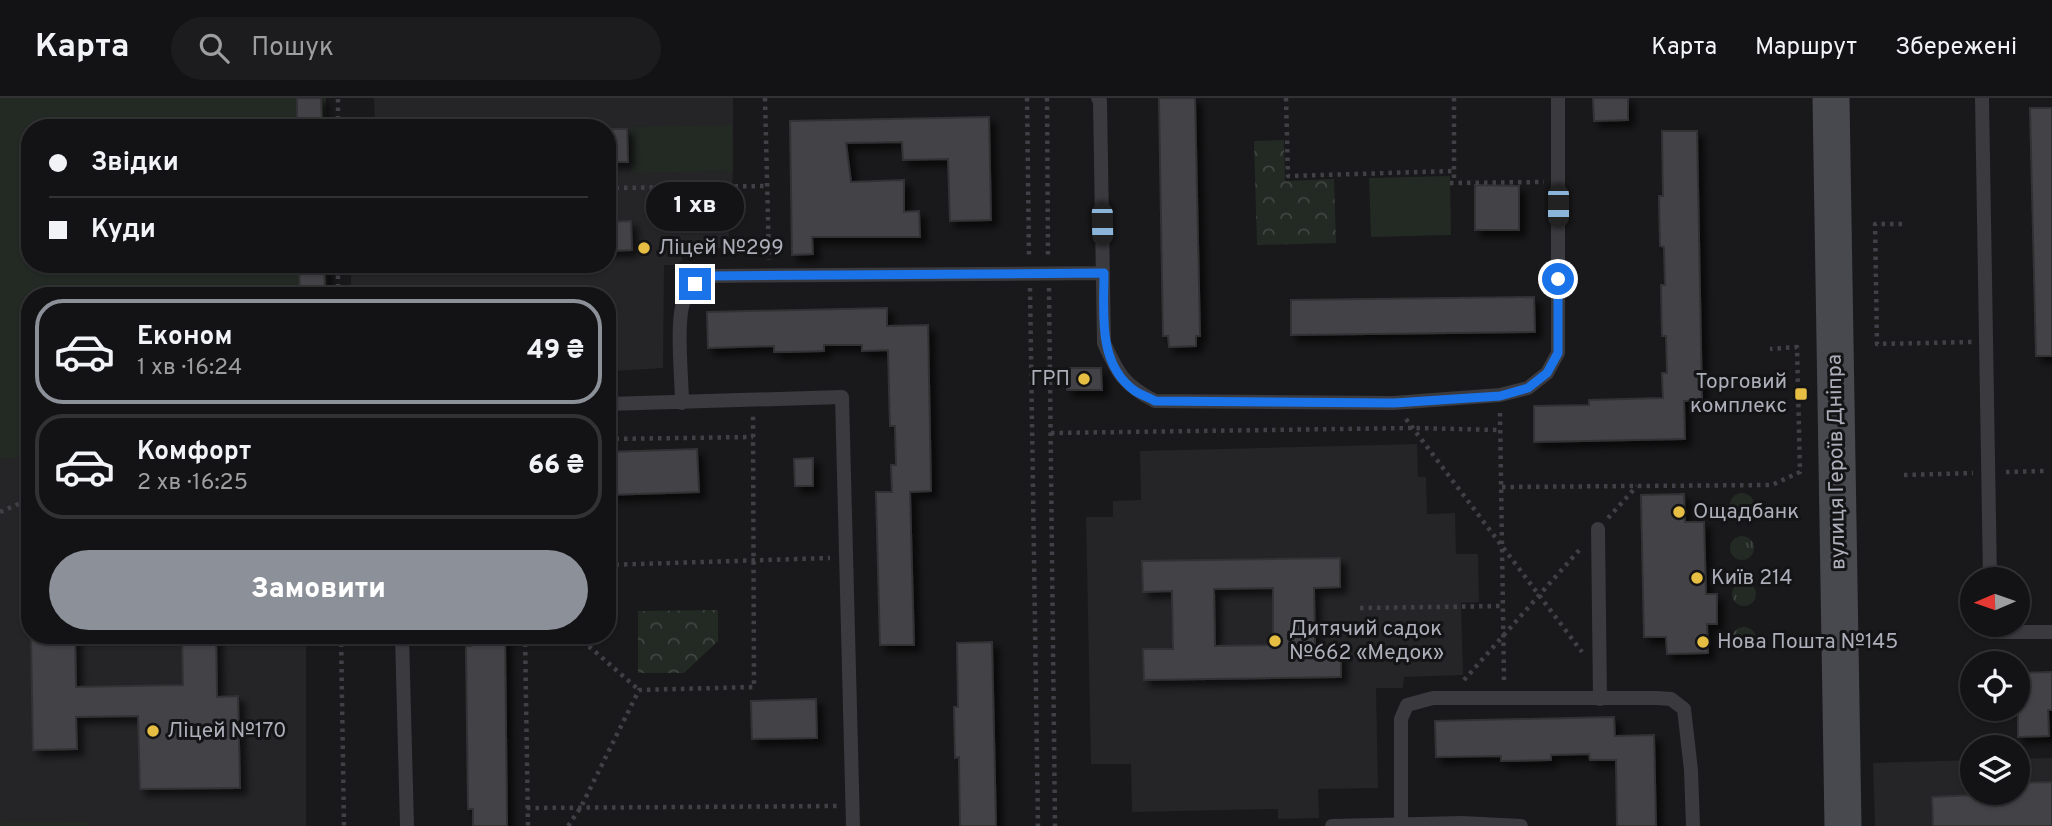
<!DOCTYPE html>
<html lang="uk">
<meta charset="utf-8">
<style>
body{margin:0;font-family:Overpass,sans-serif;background:#1c1b1d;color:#f1f3f6;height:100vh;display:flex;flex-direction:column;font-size:26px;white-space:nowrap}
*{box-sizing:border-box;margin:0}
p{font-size:23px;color:#9d9ea0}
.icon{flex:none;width:38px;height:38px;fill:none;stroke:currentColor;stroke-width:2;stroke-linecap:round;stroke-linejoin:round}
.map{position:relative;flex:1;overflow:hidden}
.drawer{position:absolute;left:21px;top:189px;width:595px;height:357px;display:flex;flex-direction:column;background:#131214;border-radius:28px;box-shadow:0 2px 5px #0004,0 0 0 2px #323234}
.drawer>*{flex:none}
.top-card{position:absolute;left:21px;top:21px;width:595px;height:154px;border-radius:28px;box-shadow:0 2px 5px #0004,0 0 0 2px #323234;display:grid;align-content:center;height:154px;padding:0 28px;background:#131214}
.needle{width:46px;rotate:268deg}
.tools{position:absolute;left:1960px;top:469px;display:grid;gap:14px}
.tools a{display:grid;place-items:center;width:70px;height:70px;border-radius:50%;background:#131214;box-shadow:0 2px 5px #0004,0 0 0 2px #323234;font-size:35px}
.end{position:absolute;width:32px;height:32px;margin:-16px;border:9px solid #1a73e8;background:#fff;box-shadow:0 0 0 4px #fff}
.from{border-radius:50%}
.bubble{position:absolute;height:49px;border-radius:24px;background:#131214;box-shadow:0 2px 5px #0004,0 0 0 2px #323234;font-size:23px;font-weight:800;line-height:49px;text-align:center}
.car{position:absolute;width:21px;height:42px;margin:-21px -10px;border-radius:9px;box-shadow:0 0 5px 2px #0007;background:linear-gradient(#222 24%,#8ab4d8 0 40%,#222 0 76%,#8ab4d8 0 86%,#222 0)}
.top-card b{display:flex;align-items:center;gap:24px;height:66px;font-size:26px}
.top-card b+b{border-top:2px solid #323234}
.top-card i{width:18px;height:18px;background:#f1f3f6}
ul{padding:12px 0 0;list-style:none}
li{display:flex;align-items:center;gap:21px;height:105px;margin:0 14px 10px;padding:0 14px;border:4px solid #323234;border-radius:28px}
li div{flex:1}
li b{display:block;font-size:26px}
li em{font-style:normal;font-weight:800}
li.selected{border-color:#8c9099}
li>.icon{width:63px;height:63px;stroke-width:1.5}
.button{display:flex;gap:14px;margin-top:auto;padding:14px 28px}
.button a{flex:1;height:80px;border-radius:42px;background:#8c9099;color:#fff;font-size:28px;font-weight:800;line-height:80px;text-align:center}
header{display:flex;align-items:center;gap:42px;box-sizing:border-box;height:98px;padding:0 35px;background:#131214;border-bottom:2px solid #323234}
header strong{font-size:33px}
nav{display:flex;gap:38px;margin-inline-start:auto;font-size:24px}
.search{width:490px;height:63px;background:#1c1b1d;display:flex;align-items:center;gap:18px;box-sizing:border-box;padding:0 24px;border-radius:38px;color:#9d9ea0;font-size:26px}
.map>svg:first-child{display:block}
</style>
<header>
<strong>Карта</strong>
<div class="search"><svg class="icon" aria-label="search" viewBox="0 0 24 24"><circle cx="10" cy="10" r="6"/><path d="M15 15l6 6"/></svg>Пошук</div>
<nav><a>Карта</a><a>Маршрут</a><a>Збережені</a></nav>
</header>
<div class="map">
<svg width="2052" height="728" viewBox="0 0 2052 728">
<defs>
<pattern id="grass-tufts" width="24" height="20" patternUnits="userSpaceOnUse" patternTransform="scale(1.75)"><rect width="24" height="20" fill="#232a24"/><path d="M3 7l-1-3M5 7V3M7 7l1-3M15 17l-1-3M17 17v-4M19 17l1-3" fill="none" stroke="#404642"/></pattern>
<pattern id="park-crowns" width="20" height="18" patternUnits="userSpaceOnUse" patternTransform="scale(1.75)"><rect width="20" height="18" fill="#232a24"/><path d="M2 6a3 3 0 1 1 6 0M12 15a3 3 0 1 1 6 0" fill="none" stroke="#404642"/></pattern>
<filter id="shadow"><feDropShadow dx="6" dy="6" stdDeviation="3.5" flood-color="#0009"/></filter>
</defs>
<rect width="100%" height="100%" fill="#19181a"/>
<path fill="#252427" d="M374 0H733V73L728 147 724 150 681 149 682 162 678 167H664L663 270 614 273 615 293 611 300H607V198H351V174L355 171 376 170V166H607V30H375Z
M1417 346 1418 379H1426L1427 416 1455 415 1456 456H1478L1479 504 1461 505 1463 577 1404 579 1403 590H1376L1378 690 1318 691 1319 720 1278 721V711L1132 714 1131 666H1091L1086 419H1113V403L1141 402 1140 353Z
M22 360 23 387 30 392V537H306V728H0V361Z
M2052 660V728H1875L1873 665 1972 662V695H2018V661Z"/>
<path fill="url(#grass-tufts)" d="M1730 407a12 12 0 1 1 24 0a12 12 0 1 1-24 0Z
M1730 450a12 12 0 1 1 24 0a12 12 0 1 1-24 0Z
M1732 496a12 12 0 1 1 24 0a12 12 0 1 1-24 0Z
M1732 541a12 12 0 1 1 24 0a12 12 0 1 1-24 0Z"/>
<path fill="url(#park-crowns)" d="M1284 42 1285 83 1334 81 1336 145 1257 147 1254 43Z
M718 512V543L684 575H638V513Z"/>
<path fill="#232a24" d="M0 0H326L327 30H30V166H328L329 198H30V392L23 387 22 360 0 361Z
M732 27 733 73 631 75 630 29Z
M1450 78 1451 137 1371 139 1369 80Z
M2 723 89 724V728H2Z"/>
<path fill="#434347" stroke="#333336" stroke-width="2" fill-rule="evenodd" filter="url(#shadow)" d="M297 0H321L322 30H297Z
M1159 0H1195L1200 238H1196V248L1169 249 1168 238H1163Z
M1593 0H1628V22L1594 23Z
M2030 10H2052V258H2036Z
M989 19 991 122 950 123 948 61 903 62 902 44 846 45 851 84 904 82V114L919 113 920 139H812L813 156 792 157 790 23Z
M607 31H627L628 64H607Z
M1662 33H1697L1702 302 1684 303 1685 341 1534 344V308L1589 307V302L1663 300 1662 275H1667L1666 238H1662L1661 187H1665L1664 149 1660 148 1659 98H1663Z
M1475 87 1519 88V132H1475Z
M631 123 632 152 607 153V124Z
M299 166H324L325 198H300Z
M1534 199 1535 234 1291 237V202Z
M887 210V228L928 227 931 393 910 394 914 547H880L876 394H892L891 367H896L895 328H890L888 252 862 253V247H824V253L787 254H774V248L708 250 707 214Z
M1066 270H1101L1102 292H1067Z
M697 351 699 394 607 397V354Z
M813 360V388H795L794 361Z
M1684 396 1685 424H1704L1706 496H1717V526H1707L1708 555 1667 556 1666 539H1644L1641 397Z
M1340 460V489L1314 490 1315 552H1341V579L1144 582 1143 551H1173L1172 493 1143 494 1142 463ZM1273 490V547L1215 548 1214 491Z
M31 537H75L76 589 183 587 182 537H216L217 599 238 598 240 690 140 691 138 618 76 619 77 651 33 652Z
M470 537H505L507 728H473V711H468L466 548H471Z
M992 544 996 728H960L959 659 955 660 954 609H958L957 545Z
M2052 574V612H2048L2049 638 2018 639V575Z
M816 601 817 640 752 641 751 603Z
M1614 619 1615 638 1654 637 1656 728H1617L1616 662H1590L1589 656 1551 657V662L1501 663V658L1436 659 1435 623Z
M2052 684V728H1933L1932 699 2018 695V685Z"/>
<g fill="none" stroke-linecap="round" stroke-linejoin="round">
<path stroke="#404146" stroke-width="4.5" stroke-dasharray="3.5 5" stroke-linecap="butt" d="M765 0 769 162
M1027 0 1029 160
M1047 0 1048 160
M1286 0 1288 78 1454 73
M1454 0V85
M338 30V0
M1450 85 1544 84
M607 90 767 88
M1902 126H1875L1877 246 1972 244
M1030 190 1038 728
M1049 190 1055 728
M338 198V166
M1500 315 1504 582
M1406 321 1582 554
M1051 335 1412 330 1501 332
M607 341 753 339
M2006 374 2044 373
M1904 377 1973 375
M1502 389 1772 387 1800 374 1797 249 1770 251
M0 414 23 404 30 403
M1608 420 1637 388
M607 467 830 460
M1360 510 1503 508
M341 537 344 728
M525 537 528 728
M576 537 639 592
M1464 582 1581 450
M527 710 838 708
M568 728 581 709 639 592 754 589 753 318"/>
<path stroke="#3a3a3f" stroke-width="14" d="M1098 0 1100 3 1104 245C1118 276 1124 287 1155 303L1393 305 1500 297 1528 290 1547 275 1558 255V0
M1982 0 1990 481
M682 305C682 281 675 219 685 200 690 189 699 183 709 178L1103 175
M607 306 842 299 853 728
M1598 431 1600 601
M1991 527V534H2052
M402 537 407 728
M1401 726V621L1407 607 1433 600H1657L1671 601 1684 611 1691 672 1693 728
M1332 728 1462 725 1521 728"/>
<path stroke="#48494f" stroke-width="37" d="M1831 0 1843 728"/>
</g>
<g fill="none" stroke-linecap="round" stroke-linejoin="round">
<path stroke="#1a73e8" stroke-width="9" d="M695 186 709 178 1104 175C1104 215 1097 266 1135 293 1141 297 1148 299 1155 303L1394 305 1500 298 1528 290 1547 275 1558 255V181"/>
</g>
<g fill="#e6be44" stroke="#141315" stroke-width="2.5">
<circle cx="644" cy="150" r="7"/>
<circle cx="1084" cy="281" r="7"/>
<rect x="1794" y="289" width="14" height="14" rx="3.5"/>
<circle cx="1679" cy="414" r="7"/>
<circle cx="1697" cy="480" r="7"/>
<circle cx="1275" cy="543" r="7"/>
<circle cx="1703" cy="544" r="7"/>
<circle cx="153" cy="633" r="7"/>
</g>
<g text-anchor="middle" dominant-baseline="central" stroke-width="6" stroke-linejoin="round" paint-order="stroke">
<g font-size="21" fill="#acafb9" stroke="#141315" text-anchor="start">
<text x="658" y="150">Ліцей №299</text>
<text x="1070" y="281" text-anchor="end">ГРП</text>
<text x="1787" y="284" text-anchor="end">Торговий<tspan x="1787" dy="24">комплекс</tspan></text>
<text x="1693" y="414">Ощадбанк</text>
<text x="1711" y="480">Київ 214</text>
<text x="1289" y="531">Дитячий садок<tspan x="1289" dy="24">№662 «Медок»</tspan></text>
<text x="1717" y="544">Нова Пошта №145</text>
<text x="167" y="633">Ліцей №170</text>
</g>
<g font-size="21" fill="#acafb9" stroke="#141315">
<text transform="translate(1837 364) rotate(-91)">вулиця Героїв Дніпра</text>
</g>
</g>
</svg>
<div class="tools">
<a><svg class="needle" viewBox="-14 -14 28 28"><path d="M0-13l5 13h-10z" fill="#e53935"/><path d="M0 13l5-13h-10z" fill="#9d9ea0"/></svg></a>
<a><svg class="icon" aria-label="locate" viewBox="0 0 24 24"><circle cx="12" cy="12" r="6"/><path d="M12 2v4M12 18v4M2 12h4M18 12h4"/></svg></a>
<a><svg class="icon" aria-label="layers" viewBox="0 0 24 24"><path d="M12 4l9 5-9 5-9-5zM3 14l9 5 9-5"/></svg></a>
</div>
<i class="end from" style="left:1558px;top:181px"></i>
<i class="end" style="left:695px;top:186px"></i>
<div class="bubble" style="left:646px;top:84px;width:98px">1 хв</div>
<i class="car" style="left:1558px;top:108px;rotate:180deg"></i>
<i class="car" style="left:1102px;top:126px;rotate:179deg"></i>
<div class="top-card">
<b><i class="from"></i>Звідки</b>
<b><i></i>Куди</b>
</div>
<section class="drawer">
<ul>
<li class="selected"><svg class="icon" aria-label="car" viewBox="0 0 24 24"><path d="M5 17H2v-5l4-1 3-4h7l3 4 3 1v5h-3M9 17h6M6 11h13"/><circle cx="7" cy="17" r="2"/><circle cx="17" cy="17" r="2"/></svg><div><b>Економ</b><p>1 хв · 16:24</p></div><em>49 ₴</em></li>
<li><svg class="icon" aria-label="car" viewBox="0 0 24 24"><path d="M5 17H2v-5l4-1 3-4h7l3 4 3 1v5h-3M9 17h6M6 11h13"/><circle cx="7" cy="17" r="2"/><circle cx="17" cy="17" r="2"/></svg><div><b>Комфорт</b><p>2 хв · 16:25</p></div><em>66 ₴</em></li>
</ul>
<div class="button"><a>Замовити</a></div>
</section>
</div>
